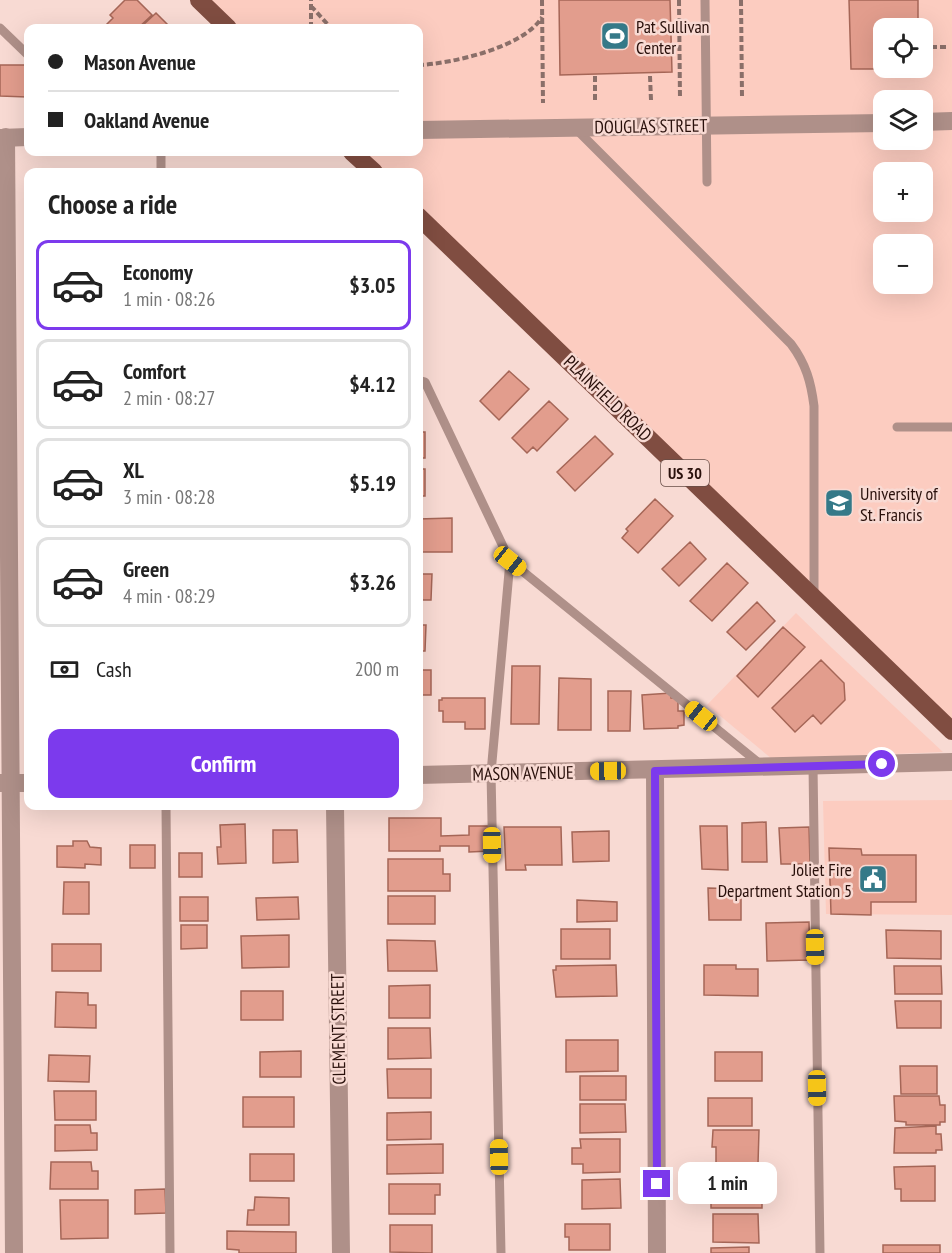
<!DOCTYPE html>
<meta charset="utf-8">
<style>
body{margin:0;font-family:"PT Sans Narrow",sans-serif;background:#f6f6f6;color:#222;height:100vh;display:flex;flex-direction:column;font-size:22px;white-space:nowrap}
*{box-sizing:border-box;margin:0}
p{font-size:20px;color:#767676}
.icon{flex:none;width:33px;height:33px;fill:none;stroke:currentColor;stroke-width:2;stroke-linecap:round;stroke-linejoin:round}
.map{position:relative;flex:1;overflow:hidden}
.side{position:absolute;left:24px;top:168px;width:399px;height:642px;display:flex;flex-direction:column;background:#fff;border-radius:12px;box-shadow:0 6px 24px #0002}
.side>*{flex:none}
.banner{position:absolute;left:24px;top:24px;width:399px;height:132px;border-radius:12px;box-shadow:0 6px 24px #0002;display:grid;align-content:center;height:132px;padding:0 24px;background:#fff}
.buttons{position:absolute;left:873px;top:18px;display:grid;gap:12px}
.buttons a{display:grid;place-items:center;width:60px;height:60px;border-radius:12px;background:#fff;box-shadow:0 6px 24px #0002;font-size:30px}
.end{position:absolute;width:27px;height:27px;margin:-14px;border:8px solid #7c3aed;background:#fff;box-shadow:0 0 0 3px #fff}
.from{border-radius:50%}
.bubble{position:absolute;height:42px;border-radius:12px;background:#fff;box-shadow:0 6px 24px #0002;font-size:20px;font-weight:600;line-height:42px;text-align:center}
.car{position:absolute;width:18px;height:36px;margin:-18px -9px;border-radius:8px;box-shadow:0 0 4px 2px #0007;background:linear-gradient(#f5c518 24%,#345 0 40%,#f5c518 0 76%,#345 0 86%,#f5c518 0)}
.banner b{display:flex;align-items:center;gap:21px;height:57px;font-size:22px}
.banner b+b{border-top:2px solid #e0e0e0}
.banner i{width:15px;height:15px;background:#222}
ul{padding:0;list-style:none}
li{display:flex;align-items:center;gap:18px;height:90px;margin:0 12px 9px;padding:0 12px;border:3px solid #e0e0e0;border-radius:12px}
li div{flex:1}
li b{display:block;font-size:22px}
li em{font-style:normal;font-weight:600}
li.on{border-color:#7c3aed}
li>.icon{width:54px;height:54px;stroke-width:1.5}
h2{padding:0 24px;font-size:27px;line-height:72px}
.pay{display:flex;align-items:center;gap:15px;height:66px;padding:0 24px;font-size:22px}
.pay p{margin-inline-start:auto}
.cta{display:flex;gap:12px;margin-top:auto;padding:12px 24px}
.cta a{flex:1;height:69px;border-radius:12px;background:#7c3aed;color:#fff;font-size:24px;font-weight:600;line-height:69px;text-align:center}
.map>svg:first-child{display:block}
</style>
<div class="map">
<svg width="952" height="1253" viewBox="0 0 952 1253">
<rect width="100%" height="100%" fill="#f8dad3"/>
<path fill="#fcccc0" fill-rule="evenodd" d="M210 0H952V722L419 205 418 172H386L364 152H418V28H239ZM884 28H922V68H884ZM884 100H922V140H884ZM884 172H922V212H884ZM884 244H922V284H884Z
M796 613 832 648 943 752 772 759 707 705Z
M952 800V915L826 914 823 801Z"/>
<path fill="#e29d8d" stroke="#a56657" stroke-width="1.5" d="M125 0H137L152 15 138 28H103L113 18 110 15Z
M559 0H670L672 72 560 75Z
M849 0H918V28H884L881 69H851Z
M156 13 171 28H140Z
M0 65H28L27 97 0 96Z
M509 371 529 389 499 420 480 401Z
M549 401 568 419 537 451 533 447 527 453 512 438Z
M418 432H425V458H418Z
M595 436 613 454 575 491 557 472Z
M418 469H425V496H418Z
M655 499 673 516 638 553 622 538 628 531 626 529Z
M452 518V552H418V519Z
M690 542 706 559 679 586 662 569Z
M727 563 748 583 712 621 690 601Z
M418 574H432L431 600H418Z
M757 602 775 621 746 650 727 632Z
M418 625H426L425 651H418Z
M783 627 805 647 758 697 737 676Z
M821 660 844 683 845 700 821 724 813 715 795 732 772 708Z
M512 666H540L539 724H511Z
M418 670H431V695H418Z
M559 678 591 679V730H558Z
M608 691H631L630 731H608Z
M671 693V698H678V711H684V725L678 726V728L644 729 642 695Z
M442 698H485V729H465V722H443V711H439V700H442Z
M389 818H441V836L469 835V826H491V851L469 852V846H440V851H389Z
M766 822 767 862H742V823Z
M245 824 246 863 218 864 217 847H221L220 825Z
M700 826H727L728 870 702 869Z
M504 827H561L562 865H525L526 870H506Z
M809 827 810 864H781L779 828Z
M273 830H297L298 862 273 863Z
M609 831V861L573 862 572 832Z
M73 841H87L90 847 101 848V865L85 864V868L57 867V846H73Z
M130 845H155V868H130Z
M829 848 861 849 862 855H916V902H871V915L831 914Z
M179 853H202V877H179Z
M388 859H443V874H450V891H388Z
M64 882H89V914H63Z
M708 888 741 889V920H709Z
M388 896H435V924H388Z
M180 897H208V921H180Z
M298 897 299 919 257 920 256 898Z
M577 900 617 902V921L577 922Z
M809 922 810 960 767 961 766 923Z
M181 925H207V948L181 949Z
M561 929H610V959H561Z
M886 930 941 931V959L887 958Z
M289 935V967L242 968 241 936Z
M387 940 435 941 437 971H388Z
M52 944H101V971H52Z
M616 965 617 996 556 997 553 970H556V966Z
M704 965H736V969H758V996L704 995Z
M894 966H941L942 994H895Z
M430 985V1018H389V986Z
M241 991H283V1020H241Z
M56 992 88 993V1005H96V1028L55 1027Z
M895 1001H941V1028H897Z
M388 1028H430L431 1058 388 1059Z
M566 1040H618V1071L566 1072Z
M301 1051V1077H260V1052Z
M715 1052H762V1081H715Z
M49 1055 90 1056 89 1082 48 1081Z
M900 1066H937V1094H901Z
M387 1069H431V1098H388Z
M580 1076H626V1100H580Z
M54 1091H96V1120H55Z
M894 1096H939L940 1105H945V1122H940V1125H906V1122L895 1121Z
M243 1097H294V1127H243Z
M708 1098H752V1126H708Z
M580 1104H625L626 1132 580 1133Z
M431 1112V1139L387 1140V1113Z
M55 1125H90L91 1133H97V1150L55 1151Z
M936 1126V1134H941L942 1150H936V1153H894L895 1128Z
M713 1130H759L758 1164 716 1163V1147H712Z
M580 1139H620V1172L583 1173V1164H572V1148H581Z
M443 1144V1173L387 1174V1145Z
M250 1154H294V1181H250Z
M51 1162H91L92 1171H98V1189H50Z
M935 1166V1201H901V1189H895L894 1167Z
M714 1172H762V1208H711V1189H714Z
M620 1179 621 1208 582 1209V1180Z
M389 1184H440V1195H435V1214H389Z
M165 1189 166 1213 135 1214V1190Z
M255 1197 289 1198V1225H247L248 1210H254Z
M60 1200H108V1238L61 1239Z
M713 1214H758L759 1243 713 1242Z
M565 1224H610V1250H569V1237H565Z
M390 1225H432V1253L390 1252Z
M227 1231 296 1232V1253H239V1250L227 1249Z
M883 1245H940V1253H883Z
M749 1247V1253H711V1248Z"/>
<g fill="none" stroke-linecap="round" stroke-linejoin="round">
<path stroke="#8a6f69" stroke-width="4" stroke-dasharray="6 3" stroke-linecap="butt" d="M542 0 543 103
M679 0 680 99
M741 0 742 97
M311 6 331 28
M311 28V0
M922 47H946
M418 65C451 64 525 47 542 17
M595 76V101
M650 76 651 100"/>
<path stroke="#af9089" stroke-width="9" d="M705 0 707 182
M0 28 28 55
M575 128 791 344C806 364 811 382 814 406V595
M161 152V172
M418 380 425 382 510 561
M897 427H952
M813 766 820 1253
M166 806 170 1253
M501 1253 491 773 510 561 760 764"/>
<path stroke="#af9089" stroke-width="18" d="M922 122 952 121
M418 130 884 123
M6 137 14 1253
M0 138 28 137
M655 771 657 1253
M418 775 952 762
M0 783H28
M335 806 341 1253"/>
<path stroke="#804d41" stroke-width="18" d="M199 0 228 28
M352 152 374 172
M418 216 952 731"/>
</g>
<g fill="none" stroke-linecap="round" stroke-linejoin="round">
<path stroke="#7c3aed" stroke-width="8" d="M657 1184 655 771 882 764"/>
</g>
<defs>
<g id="stadium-square" transform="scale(1.5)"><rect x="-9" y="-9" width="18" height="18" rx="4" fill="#357988" stroke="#f8dad3"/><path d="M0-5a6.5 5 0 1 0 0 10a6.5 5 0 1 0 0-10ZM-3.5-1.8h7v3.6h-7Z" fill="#fff"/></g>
<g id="university-square" transform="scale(1.5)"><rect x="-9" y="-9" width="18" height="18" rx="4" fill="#357988" stroke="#f8dad3"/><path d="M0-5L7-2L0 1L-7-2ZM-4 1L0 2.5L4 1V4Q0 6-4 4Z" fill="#fff"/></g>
<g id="civic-square" transform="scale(1.5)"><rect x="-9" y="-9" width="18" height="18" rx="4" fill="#357988" stroke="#f8dad3"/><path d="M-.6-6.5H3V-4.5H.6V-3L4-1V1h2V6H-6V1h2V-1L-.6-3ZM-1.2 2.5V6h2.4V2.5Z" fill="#fff"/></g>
</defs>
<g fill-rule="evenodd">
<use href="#stadium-square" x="615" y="36"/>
<use href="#university-square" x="839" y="503"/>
<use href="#civic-square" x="873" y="879"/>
</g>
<g text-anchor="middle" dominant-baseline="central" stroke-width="5" stroke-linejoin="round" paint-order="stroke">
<rect fill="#f8dad3" stroke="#674d47" stroke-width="1.5" x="661" y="460" width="48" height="26" rx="4.5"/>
<g font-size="16" font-weight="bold" fill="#29100b">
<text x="685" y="473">US 30</text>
</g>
<g font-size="18" fill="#29100b" stroke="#f8dad3" text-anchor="start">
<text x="636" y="26">Pat Sullivan<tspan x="636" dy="21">Center</tspan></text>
<text x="860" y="493">University of<tspan x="860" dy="21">St. Francis</tspan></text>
<text x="852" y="869" text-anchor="end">Joliet Fire<tspan x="852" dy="21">Department Station 5</tspan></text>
</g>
<g font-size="18" fill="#29100b" stroke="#f8dad3">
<text transform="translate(651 126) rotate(-1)">DOUGLAS STREET</text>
<text transform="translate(608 398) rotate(44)">PLAINFIELD ROAD</text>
<text transform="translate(523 773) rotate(-1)">MASON AVENUE</text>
<text transform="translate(338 1029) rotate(-91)">CLEMENT STREET</text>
</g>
</g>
</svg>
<div class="buttons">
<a><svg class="icon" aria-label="locate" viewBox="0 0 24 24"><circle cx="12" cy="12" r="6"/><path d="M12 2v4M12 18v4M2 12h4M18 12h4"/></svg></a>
<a><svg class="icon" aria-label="layers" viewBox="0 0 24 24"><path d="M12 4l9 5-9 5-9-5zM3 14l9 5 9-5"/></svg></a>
<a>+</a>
<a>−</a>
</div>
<i class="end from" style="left:882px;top:764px"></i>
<i class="end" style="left:657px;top:1184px"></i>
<div class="bubble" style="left:678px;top:1162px;width:99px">1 min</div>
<i class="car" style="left:510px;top:561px;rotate:129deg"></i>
<i class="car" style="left:701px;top:716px;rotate:309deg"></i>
<i class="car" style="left:608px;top:771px;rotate:269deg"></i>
<i class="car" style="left:492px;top:845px;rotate:179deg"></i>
<i class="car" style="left:815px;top:947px;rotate:179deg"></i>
<i class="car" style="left:817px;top:1088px;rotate:179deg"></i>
<i class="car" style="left:499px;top:1157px;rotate:359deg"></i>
<div class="banner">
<b><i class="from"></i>Mason Avenue</b>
<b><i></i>Oakland Avenue</b>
</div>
<section class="side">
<h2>Choose a ride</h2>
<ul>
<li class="on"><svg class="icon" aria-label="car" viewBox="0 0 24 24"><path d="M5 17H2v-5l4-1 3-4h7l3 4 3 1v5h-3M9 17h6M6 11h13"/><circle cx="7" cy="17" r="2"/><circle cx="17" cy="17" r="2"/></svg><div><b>Economy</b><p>1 min · 08:26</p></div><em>$3.05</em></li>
<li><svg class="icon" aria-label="car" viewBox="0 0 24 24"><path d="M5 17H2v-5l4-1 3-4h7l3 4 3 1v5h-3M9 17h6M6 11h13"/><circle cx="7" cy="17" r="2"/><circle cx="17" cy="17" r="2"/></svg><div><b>Comfort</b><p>2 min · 08:27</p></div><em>$4.12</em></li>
<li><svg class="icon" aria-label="car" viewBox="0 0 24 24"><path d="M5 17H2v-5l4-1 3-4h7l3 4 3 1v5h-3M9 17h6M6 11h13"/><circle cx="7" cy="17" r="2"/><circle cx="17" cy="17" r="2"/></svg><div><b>XL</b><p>3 min · 08:28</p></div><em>$5.19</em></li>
<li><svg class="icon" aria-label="car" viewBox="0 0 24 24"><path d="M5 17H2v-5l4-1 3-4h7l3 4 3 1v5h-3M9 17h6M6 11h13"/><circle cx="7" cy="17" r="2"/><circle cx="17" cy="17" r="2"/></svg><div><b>Green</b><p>4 min · 08:29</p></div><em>$3.26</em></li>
</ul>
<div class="pay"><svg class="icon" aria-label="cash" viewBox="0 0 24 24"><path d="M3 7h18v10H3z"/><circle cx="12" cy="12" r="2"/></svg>Cash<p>200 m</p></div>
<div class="cta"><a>Confirm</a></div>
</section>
</div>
